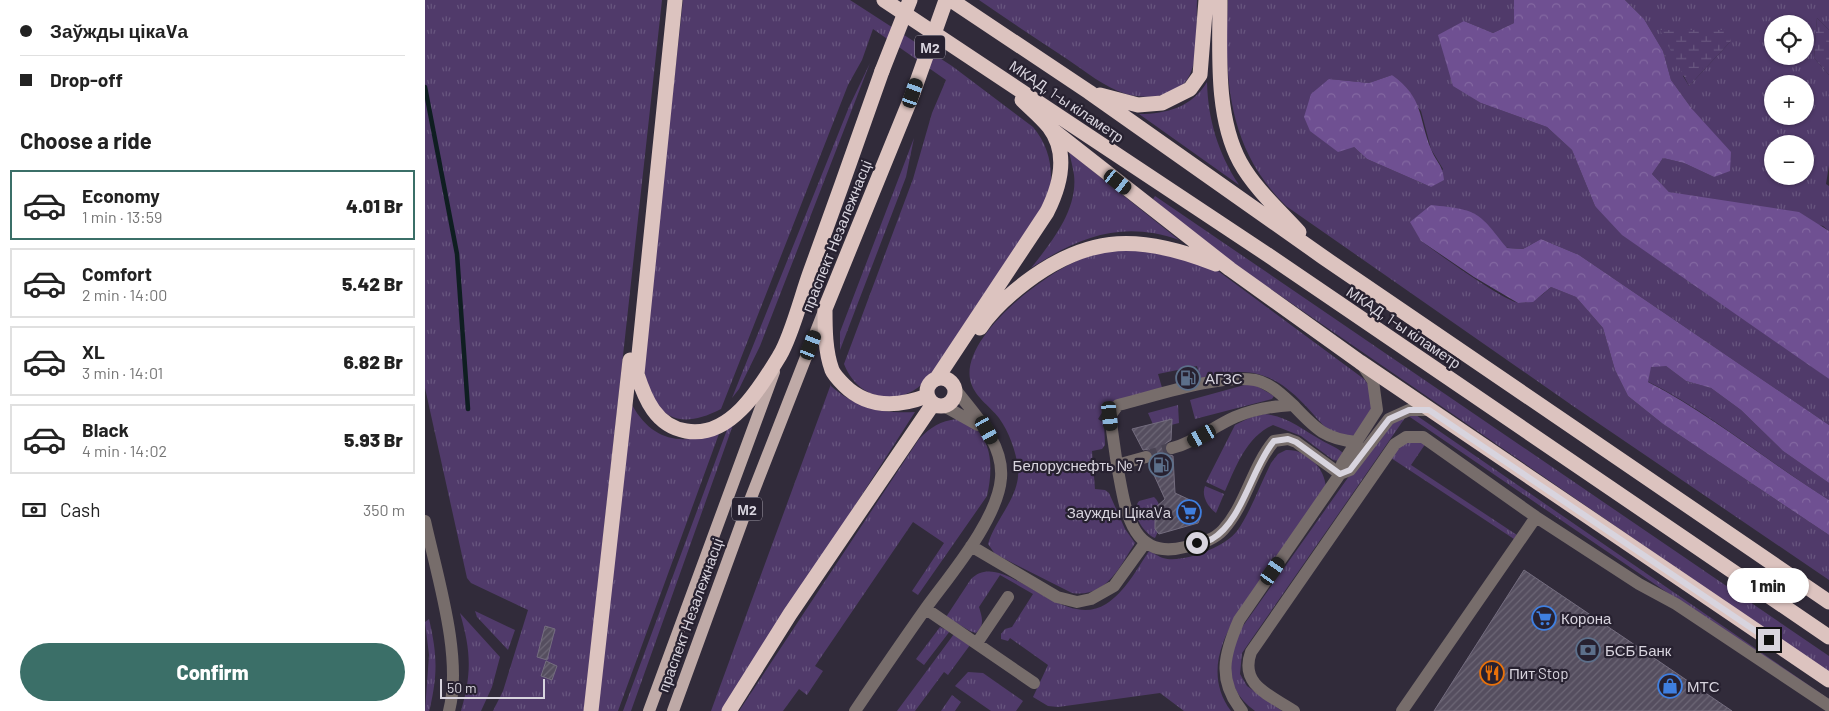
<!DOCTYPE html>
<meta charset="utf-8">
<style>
body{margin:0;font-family:Barlow,sans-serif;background:#f2f2f2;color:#222;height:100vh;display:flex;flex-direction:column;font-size:19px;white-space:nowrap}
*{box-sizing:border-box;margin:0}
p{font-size:16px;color:#767676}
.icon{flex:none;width:28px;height:28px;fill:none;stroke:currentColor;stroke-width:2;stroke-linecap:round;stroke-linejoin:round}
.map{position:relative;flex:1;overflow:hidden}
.panel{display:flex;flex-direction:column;background:#fff;width:425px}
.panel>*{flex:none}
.top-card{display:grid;align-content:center;height:110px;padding:0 20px;background:#fff}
.tools{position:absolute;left:1339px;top:15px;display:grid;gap:10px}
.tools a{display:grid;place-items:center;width:50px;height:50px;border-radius:50%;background:#fff;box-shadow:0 1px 4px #0004;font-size:25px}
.scale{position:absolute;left:15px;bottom:12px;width:105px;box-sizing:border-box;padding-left:5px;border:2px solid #d8d4de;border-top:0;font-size:14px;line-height:18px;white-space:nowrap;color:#d8d4de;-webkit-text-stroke:4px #272130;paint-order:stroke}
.end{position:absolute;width:22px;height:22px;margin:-11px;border:6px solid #d8d4de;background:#111;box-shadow:0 0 0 2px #111}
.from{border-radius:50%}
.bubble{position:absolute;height:35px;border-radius:18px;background:#fff;box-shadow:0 1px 4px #0004;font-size:16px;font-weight:800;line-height:35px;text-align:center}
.car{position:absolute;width:15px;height:30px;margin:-15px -8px;border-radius:6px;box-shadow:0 0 4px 1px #0007;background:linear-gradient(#222 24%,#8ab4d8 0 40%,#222 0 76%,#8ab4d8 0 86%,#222 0)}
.top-card b{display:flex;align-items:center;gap:18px;height:48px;font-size:19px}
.top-card b+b{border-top:1px solid #e0e0e0}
.top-card i{width:12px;height:12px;background:#222}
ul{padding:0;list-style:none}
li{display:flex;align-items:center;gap:15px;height:70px;margin:0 10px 8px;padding:0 10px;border:2px solid #e0e0e0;border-radius:0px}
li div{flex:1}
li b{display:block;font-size:19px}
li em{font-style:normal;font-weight:800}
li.selected{border-color:#3b6f68}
li>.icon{width:45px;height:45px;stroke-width:1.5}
h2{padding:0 20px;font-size:22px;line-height:60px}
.pay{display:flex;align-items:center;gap:12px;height:55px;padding:0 20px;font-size:19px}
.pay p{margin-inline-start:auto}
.action{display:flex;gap:10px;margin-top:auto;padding:10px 20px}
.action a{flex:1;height:58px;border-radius:30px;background:#3b6f68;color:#fff;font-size:20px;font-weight:800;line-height:58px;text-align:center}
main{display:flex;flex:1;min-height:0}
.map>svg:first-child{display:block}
</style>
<main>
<section class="panel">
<div class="top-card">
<b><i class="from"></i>Заўжды цікаVа</b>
<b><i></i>Drop-off</b>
</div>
<h2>Choose a ride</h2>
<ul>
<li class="selected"><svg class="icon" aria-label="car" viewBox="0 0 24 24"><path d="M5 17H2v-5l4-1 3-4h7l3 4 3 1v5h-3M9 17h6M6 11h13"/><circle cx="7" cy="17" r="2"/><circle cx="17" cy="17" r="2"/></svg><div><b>Economy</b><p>1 min · 13:59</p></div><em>4.01 Br</em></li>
<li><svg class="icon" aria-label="car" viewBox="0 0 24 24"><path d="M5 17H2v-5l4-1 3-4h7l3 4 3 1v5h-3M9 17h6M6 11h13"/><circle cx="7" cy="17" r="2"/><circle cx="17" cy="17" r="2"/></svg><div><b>Comfort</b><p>2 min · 14:00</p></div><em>5.42 Br</em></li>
<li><svg class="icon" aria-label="car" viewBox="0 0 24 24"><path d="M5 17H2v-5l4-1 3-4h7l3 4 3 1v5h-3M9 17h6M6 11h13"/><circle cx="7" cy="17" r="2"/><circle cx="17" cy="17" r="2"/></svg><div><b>XL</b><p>3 min · 14:01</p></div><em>6.82 Br</em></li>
<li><svg class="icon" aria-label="car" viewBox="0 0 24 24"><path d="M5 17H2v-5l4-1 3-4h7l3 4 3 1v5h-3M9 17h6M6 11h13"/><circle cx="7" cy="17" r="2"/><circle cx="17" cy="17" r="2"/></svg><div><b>Black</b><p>4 min · 14:02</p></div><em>5.93 Br</em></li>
</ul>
<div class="pay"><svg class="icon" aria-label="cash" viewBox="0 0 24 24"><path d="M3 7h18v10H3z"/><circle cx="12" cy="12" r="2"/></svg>Cash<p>350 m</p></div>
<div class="action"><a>Confirm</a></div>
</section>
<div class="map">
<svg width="1404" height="711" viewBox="0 0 1404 711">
<defs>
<pattern id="grass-tufts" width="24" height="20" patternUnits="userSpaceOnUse" patternTransform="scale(1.25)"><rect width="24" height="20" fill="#503a6a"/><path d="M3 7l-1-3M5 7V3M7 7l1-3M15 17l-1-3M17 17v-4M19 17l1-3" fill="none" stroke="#68567f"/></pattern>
<pattern id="forest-crowns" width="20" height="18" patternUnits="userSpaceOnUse" patternTransform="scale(1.25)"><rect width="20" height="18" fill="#6f5092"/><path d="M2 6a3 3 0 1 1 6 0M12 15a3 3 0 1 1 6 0" fill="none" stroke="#8368a1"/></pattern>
<pattern id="wetland-marsh" width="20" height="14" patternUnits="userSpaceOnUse" patternTransform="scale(1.25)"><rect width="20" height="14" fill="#503a6a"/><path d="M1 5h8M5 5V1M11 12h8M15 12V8" fill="none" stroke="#68567f"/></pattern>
<pattern id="building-hatch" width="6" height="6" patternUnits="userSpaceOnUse" patternTransform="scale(1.25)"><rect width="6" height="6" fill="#554e5f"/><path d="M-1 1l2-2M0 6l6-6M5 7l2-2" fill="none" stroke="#6d6776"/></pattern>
</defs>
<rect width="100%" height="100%" fill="#312b3a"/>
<path fill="url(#grass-tufts)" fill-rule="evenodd" d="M0 0H237L159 711H68L78 691 103 610 46 583 42 578 0 388Z
M258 0H425L527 66 608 127C625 147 629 171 624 197L507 373C483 408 435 405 419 364L488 179 507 113 521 80 448 29 437 60 423 85 296 409C248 434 225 412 218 363Z
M554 0H772C771 22 774 51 766 72 756 98 724 100 701 94 679 87 660 71 642 59 613 40 583 20 554 0Z
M803 0H1089V23L1068 33 1039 21 1056 103 1122 127 1147 150 1170 206 1404 379V425L1154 255 1116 239 1098 249 996 241C1011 252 1081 303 1095 303 1109 303 1116 296 1126 287L1151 297 1178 328 1190 370 1203 396 1238 424 1404 535V580L1148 406 861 206C802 148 799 78 803 0ZM967 75 996 111 1006 149 1018 169 1006 187 942 159 929 147 904 79 944 83Z
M1200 0H1404V30L1392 18 1389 58 1404 75V165L1401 184 1404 186V231L1398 226 1244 192 1227 174 1238 158 1259 163 1289 177 1267 109 1246 80 1238 51 1219 19ZM1348 24H1380V56H1348ZM1306 41 1264 86 1258 76ZM1348 84H1380V116H1348ZM1348 144H1380V176H1348Z
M445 63 335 346 314 389 307 398 424 107Z
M782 82C783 120 793 153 814 185L714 114C742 114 767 107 782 82Z
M489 138 481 177 415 350V332Z
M644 152 754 240C697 220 654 237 606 268 626 243 653 210 649 175 648 168 646 160 644 152Z
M730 196 1404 656V673L789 250 728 199Z
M715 250 785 265 939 379 945 387 950 411 933 436 907 435C880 406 857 371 814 372 802 372 788 377 776 380L772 366 733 374 738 391 687 410 681 406 673 419 679 423 680 445 677 449 667 451 670 489 680 490 684 493 700 529 710 543C694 568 681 598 647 593L570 554 563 544C570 519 596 496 593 468 591 451 584 432 574 418 565 406 548 396 545 379 537 333 630 264 670 254 684 250 701 251 715 250Z
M1226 366H1241L1261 381 1286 388 1316 410 1358 451 1404 483V500C1343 462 1287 414 1222 381Z
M406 384V386C431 408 458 414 490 412L298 711H286Z
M823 384 830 385 849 396 847 399 770 419 765 400Z
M207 405C228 442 257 446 295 431L193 711H172Z
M753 405 754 423 730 429 723 413Z
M984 413H988L1404 699V703L982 415 817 653 815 674 822 686 857 711H830C805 693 800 669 808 640L956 431 973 415Z
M840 414C864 417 876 429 896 440 904 445 912 447 919 454L914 461 908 460 876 436 848 425C822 436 811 466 800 491L781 482 810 425 826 417Z
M532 419C537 422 545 424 550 428 569 445 567 474 562 496L493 595 487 591 519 543 488 522 390 666 398 671 382 695 374 689 358 711H314L494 439C506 427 515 421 532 419Z
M309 422 206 711H198L303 427Z
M977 440 1001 443 986 465 1092 535 1089 539 966 458Z
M861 450C882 449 900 468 901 488 882 514 864 540 846 566 817 607 769 661 806 711H759L735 693 633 707 623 706 608 697 623 665 585 638 583 641 576 639V634L580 629 587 627 608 594 575 575 554 607C557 617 560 625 551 633L545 631 521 617 546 579C578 546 636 633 681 604 700 592 712 569 724 551 729 553 734 557 738 558 757 564 800 547 812 531 824 515 836 483 846 463L853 454Z
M780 486 799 494 791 513C783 507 776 496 780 486Z
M729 497C739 505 736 528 730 538 718 533 705 512 714 501Z
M50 611 90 630 83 650 52 617Z
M35 613 75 657 67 687 56 711H36C47 673 46 651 35 613Z
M4 619C12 653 13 673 5 708L4 711H0L4 655 0 622Z
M515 627 525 631 499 665 491 659Z
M529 634 545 645 523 675 519 672 490 711H472Z
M543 672 558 673 598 701 591 711H566L530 686Z
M527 695 536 702 530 711H516Z"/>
<path fill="url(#forest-crowns)" d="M1089 0H1200L1219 19 1238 51 1246 80 1267 109 1306 152 1305 171 1289 177 1259 163 1238 158 1227 174 1244 192 1374 212 1404 231V379L1197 235 1170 206 1147 150 1122 127 1056 103 1028 86 1013 35 1039 21 1068 33 1089 23Z
M967 75C999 98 993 117 1006 149 1011 162 1018 165 1019 180L1006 187 942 159 929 147 913 152 885 131 879 117 886 94 904 79 944 83Z
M1006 205C1055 210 1053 212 1082 248L1098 249 1116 239 1154 255 1404 425V483L1358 451 1316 410 1286 388 1261 381 1241 366 1226 367 1223 382C1287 415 1343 462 1404 500V535L1238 424 1203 396 1190 370 1178 328 1151 297 1126 287 1108 302 1093 303 1049 277 996 241 985 222Z"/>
<path fill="url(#wetland-marsh)" d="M1392 18 1404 30V75L1389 58Z
M1235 30H1302L1306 41 1264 86Z"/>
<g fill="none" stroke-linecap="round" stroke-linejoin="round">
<path stroke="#0f1e21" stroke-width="4.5" d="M0 87 32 254 43 409"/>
</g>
<path fill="url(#building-hatch)" stroke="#746d7f" d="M747 419 746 440 741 443 739 450 742 454 748 456 750 493 765 500 776 516 773 523 734 534 730 529V508L740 499 724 464 729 455 724 449 718 450 707 429Z
M1099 570 1207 643 1307 711H1009Z
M120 626 130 629 122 660 112 657Z
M121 661 132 666 127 680 116 676Z"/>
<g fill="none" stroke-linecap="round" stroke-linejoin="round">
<path stroke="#4a4453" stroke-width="12" stroke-dasharray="12 6" stroke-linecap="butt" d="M721 457 747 448"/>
<path stroke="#776d6b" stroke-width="12" d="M519 406 553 425
M747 448C770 442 788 427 810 417 829 409 848 406 868 405 890 428 899 439 932 442
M721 457 692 465C700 505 704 562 760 547 774 543 788 541 798 530 821 505 827 467 849 441L863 439 871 442 915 474
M692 465 685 416 693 405C730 396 793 374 830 380 845 383 857 395 868 405
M915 474 925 470 964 419 984 410H1003
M0 521C12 576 38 657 24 711
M546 546 632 597 652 602 666 599 689 586 720 543
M501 609 609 683
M552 643 583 597
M430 711C453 677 477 642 501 608 525 575 573 519 576 478 579 443 549 414 530 389
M817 711C792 680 799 654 814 620L915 474 917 464 952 410 948 381 938 366
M869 711C845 695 814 685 826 652L970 444 981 437H998L1111 517 1214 584 1251 604 1404 706
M977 711 1111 517"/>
<path stroke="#bfaaa7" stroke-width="12" d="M224 711 349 372
M248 711 322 508 399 311"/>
<path stroke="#dcc3bf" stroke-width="15" d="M250 0 212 374C220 399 231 426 261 431 305 439 335 388 355 355 367 335 377 294 386 270 410 204 434 137 457 71
M459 0 843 255 1404 637
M526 0 664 92 898 257 1404 602
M795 0C795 52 790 115 815 162 830 189 854 210 874 232
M488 93 400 309C400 328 400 351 407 370 409 375 415 381 419 385 443 409 473 407 502 396
M675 95 713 105 737 103 765 89 775 75 781 0
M625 128 805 269 935 362 1404 680
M555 328C567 310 584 295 601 282 666 233 717 235 791 264
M502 392a14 14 0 1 1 28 0a14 14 0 1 1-28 0Z
M512 378 622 212C635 186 644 153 624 127 616 117 606 109 597 100
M166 711 205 360
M304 711 365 614 508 404"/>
<path stroke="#dcc3bf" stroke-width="15" d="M457 71 485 0
M488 93 521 0"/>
</g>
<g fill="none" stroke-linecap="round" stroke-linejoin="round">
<path stroke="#d8d4de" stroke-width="6" d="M772 543C777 542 783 541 787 539 817 522 827 467 849 441L863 439 871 442 915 474 925 470 964 419 984 410H1004L1344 640"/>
</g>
<defs>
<g id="fuel-ring" transform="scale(1.25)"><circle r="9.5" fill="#272130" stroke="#5c6f8a" stroke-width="1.5"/><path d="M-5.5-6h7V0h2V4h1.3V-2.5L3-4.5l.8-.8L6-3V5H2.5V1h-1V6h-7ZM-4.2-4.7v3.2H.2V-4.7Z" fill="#5c6f8a"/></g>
<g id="supermarket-ring" transform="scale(1.25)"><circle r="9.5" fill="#272130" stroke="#3f7fe0" stroke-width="1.5"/><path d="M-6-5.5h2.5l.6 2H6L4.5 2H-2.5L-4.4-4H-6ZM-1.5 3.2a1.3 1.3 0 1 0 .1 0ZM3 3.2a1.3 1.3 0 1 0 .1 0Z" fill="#3f7fe0"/></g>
<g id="bank-ring" transform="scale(1.25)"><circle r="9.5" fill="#272130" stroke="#5c6f8a" stroke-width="1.5"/><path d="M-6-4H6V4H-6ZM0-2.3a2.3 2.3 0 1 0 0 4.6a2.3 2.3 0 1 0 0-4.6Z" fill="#5c6f8a"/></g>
<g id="restaurant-ring" transform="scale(1.25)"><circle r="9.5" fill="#272130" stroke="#e8710a" stroke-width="1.5"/><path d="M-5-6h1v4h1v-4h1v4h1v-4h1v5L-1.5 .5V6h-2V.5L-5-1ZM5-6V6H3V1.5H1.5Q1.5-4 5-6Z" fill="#e8710a"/></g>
<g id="shop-ring" transform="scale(1.25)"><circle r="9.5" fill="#272130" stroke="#3f7fe0" stroke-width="1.5"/><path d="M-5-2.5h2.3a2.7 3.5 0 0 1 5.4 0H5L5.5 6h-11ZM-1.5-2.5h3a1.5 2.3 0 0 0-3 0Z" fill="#3f7fe0"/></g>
</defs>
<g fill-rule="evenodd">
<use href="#fuel-ring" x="763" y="378"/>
<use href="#fuel-ring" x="736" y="465"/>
<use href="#supermarket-ring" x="764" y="512"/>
<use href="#supermarket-ring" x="1119" y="618"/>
<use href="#bank-ring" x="1163" y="650"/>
<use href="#restaurant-ring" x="1067" y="673"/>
<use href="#shop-ring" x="1245" y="686"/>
</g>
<g text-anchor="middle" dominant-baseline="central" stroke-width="4.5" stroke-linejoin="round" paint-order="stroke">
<g fill="#272130" stroke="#a39eaa" stroke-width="1">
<rect x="490" y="35.5" width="30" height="23" rx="4"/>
<rect x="307" y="497.5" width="30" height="23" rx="4"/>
</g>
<g font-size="14" font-weight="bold" fill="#d8d4de">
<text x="505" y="47">М2</text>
<text x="322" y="509">М2</text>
</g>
<g font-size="15" fill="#d8d4de" stroke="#272130">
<text transform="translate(642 101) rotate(34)">МКАД, 1-ы кіламетр</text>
<text transform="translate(411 236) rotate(-68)">праспект Незалежнасці</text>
<text transform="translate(979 327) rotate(34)">МКАД, 1-ы кіламетр</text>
<text transform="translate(265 615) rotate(-70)">праспект Незалежнасці</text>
</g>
<g font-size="15" fill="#d8d4de" stroke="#272130" text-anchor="start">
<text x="780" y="378">АГЗС</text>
<text x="718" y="465" text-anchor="end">Белоруснефть № 7</text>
<text x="746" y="512" text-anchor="end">Заужды ЦікаVа</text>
<text x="1136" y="618">Корона</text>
<text x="1180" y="650">БСБ Банк</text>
<text x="1084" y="673">Пит Stop</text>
<text x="1262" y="686">МТС</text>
</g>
</g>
</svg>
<div class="tools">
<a><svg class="icon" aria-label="locate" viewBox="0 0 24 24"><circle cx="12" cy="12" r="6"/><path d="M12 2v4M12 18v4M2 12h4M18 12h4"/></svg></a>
<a>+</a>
<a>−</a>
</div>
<div class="scale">50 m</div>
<i class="end from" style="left:772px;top:543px"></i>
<i class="end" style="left:1344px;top:640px"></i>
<div class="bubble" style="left:1302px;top:568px;width:82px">1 min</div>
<i class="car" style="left:488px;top:93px;rotate:19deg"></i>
<i class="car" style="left:693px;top:182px;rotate:128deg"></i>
<i class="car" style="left:386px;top:345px;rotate:21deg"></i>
<i class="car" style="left:685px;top:416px;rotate:174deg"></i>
<i class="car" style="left:562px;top:430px;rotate:151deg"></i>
<i class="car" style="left:777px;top:436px;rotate:241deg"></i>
<i class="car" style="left:848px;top:571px;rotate:35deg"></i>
</div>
</main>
